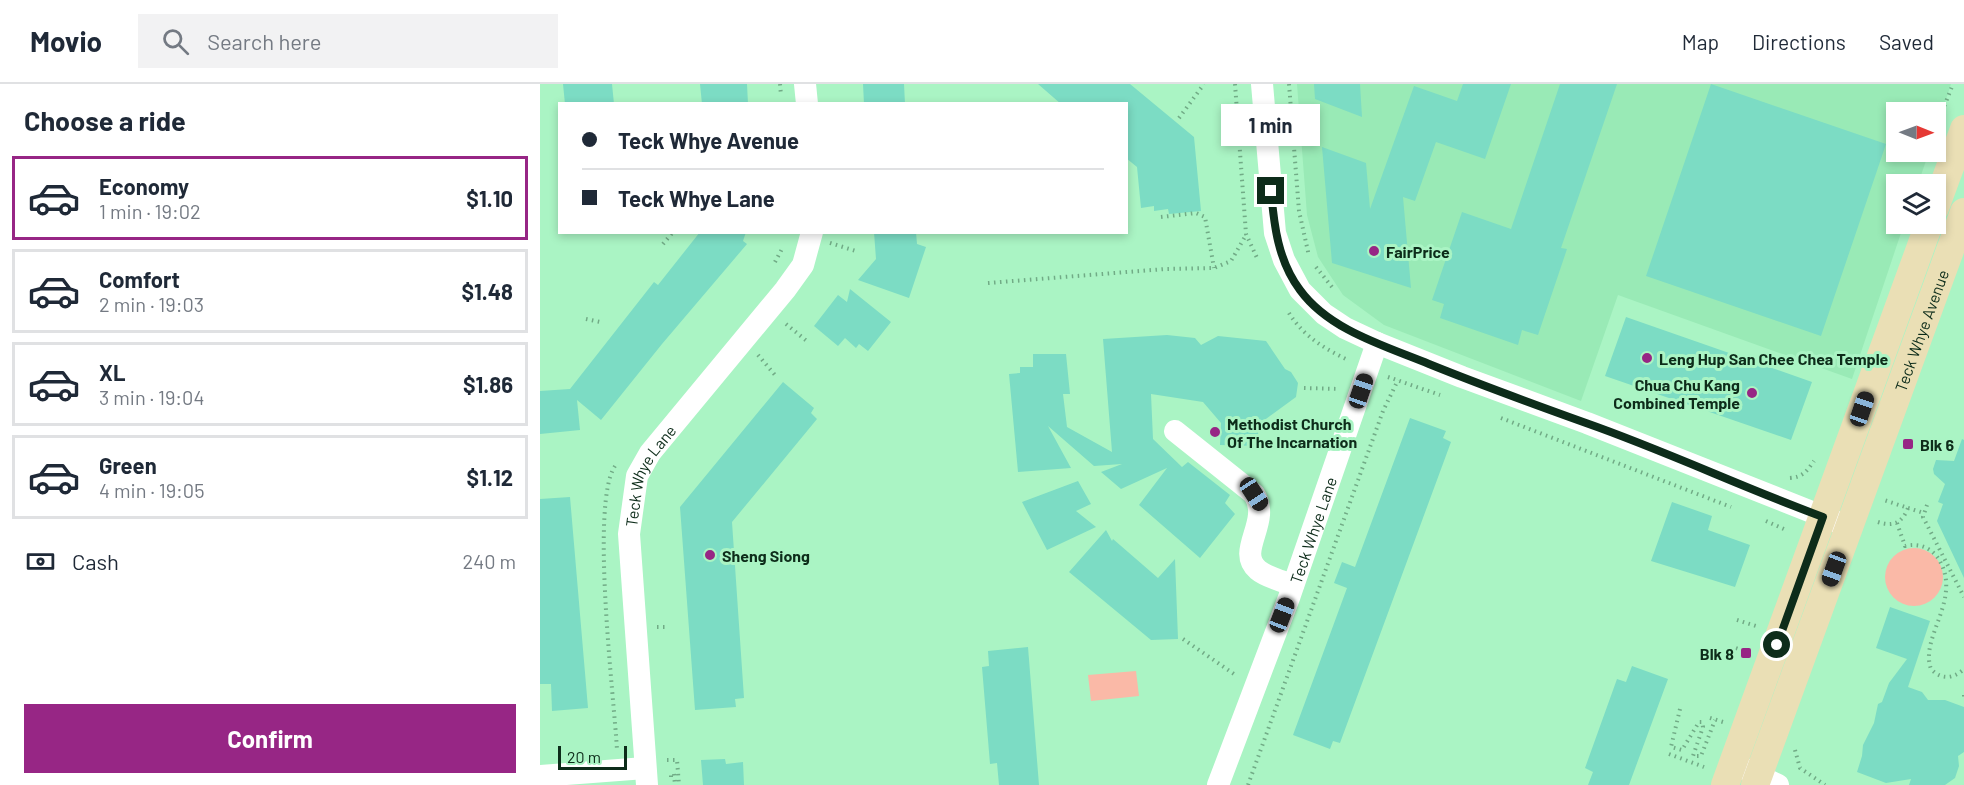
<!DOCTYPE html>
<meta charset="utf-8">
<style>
body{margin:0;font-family:Barlow,sans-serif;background:#f2f2f3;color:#1f2937;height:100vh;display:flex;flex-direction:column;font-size:22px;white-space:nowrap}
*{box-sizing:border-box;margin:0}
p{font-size:20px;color:#747a83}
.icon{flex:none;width:33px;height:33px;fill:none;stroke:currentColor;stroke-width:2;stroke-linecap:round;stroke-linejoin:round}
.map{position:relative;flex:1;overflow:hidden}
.panel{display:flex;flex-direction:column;background:#fff;width:540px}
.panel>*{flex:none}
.guide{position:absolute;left:18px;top:18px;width:570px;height:132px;border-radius:0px;box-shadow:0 3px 9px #0003;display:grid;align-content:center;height:132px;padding:0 24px;background:#fff}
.needle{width:39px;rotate:91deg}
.controls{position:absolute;left:1346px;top:18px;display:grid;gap:12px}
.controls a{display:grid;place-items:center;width:60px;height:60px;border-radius:0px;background:#fff;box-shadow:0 3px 9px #0003;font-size:30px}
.scale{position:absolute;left:18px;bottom:15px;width:69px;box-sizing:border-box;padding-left:6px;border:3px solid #0d2c1a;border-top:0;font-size:16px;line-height:21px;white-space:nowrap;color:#0d2c1a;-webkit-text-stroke:4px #aaf4c4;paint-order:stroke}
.end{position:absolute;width:27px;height:27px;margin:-14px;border:8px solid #0d2c1a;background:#fff;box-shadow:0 0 0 3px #fff}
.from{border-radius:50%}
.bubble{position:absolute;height:42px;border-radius:0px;background:#fff;box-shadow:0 3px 9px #0003;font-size:20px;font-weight:700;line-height:42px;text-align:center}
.car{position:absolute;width:18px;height:36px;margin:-18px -9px;border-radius:8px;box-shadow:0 0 4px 2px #0007;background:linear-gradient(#222 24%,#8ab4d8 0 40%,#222 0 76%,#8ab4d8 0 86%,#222 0)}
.guide b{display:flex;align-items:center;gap:21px;height:57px;font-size:22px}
.guide b+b{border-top:2px solid #e0e1e3}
.guide i{width:15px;height:15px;background:#1f2937}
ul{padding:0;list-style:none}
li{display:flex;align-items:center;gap:18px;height:84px;margin:0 12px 9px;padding:0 12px;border:3px solid #e0e1e3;border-radius:0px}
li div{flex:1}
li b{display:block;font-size:22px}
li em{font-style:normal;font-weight:700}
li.on{border-color:#972685}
li>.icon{width:54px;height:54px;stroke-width:1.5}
h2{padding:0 24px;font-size:27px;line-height:72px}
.pay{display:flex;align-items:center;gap:15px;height:66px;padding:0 24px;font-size:22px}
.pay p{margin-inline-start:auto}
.primary-button{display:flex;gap:12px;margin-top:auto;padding:12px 24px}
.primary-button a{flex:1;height:69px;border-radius:0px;background:#972685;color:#fff;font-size:24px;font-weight:700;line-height:69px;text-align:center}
header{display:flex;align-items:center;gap:36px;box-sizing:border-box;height:84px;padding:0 30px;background:#fff;border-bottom:2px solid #e0e1e3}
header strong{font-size:28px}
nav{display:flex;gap:33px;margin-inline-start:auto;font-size:21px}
.search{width:420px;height:54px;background:#f2f2f3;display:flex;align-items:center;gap:15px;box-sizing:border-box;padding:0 21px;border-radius:0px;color:#747a83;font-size:22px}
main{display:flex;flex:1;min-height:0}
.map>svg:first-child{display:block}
</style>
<header>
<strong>Movio</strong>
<div class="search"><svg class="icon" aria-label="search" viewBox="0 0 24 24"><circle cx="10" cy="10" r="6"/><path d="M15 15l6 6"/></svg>Search here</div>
<nav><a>Map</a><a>Directions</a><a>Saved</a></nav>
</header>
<main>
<section class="panel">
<h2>Choose a ride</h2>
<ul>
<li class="on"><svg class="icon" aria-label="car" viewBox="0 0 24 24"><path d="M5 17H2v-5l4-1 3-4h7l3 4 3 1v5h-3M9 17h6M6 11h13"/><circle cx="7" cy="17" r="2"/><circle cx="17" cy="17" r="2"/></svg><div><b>Economy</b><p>1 min · 19:02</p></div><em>$1.10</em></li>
<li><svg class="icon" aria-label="car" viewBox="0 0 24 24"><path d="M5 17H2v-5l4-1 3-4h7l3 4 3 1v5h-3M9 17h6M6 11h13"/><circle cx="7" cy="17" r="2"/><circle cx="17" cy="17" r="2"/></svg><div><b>Comfort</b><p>2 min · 19:03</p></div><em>$1.48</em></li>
<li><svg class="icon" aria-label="car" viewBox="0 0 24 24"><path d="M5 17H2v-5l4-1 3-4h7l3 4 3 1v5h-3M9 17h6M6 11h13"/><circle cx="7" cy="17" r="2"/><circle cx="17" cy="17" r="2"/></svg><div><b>XL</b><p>3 min · 19:04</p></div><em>$1.86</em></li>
<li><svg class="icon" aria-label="car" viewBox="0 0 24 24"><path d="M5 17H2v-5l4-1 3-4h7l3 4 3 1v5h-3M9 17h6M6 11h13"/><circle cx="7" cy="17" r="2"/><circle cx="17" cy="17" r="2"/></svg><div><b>Green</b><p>4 min · 19:05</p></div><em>$1.12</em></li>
</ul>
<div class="pay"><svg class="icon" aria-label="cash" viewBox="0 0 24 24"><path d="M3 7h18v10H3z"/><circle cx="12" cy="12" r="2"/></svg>Cash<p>240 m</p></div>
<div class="primary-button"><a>Confirm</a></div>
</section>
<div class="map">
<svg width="1424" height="701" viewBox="0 0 1424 701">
<rect width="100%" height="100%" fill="#aaf4c4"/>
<path fill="#99eab6" d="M757 0H1411L1395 49V28H1356V68H1389L1378 100H1356V140H1364L1312 295 1078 211 1041 317 844 241 803 211 778 173 767 131Z"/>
<path fill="#fab9a7" d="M1345 493a29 29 0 1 1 58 0a29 29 0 1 1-58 0Z
M596 587 599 612 551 617 548 591Z"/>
<path fill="#7cdcc4" d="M23 0H72L74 20H25Z
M160 0H207L208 20H162Z
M323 0H364L365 20H324Z
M498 0H590L654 53 661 127 629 130 628 125 614 127V122L601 124 597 83 586 74V20H521Z
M774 0H820L822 33 775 15Z
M923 0H971L945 75 896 58 875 117 863 113 871 204 792 179 782 63 826 79 830 125 874 2 917 17Z
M1020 0H1077L1021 164 1027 165 998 251 982 246 978 261 900 234 904 220 892 216 922 128 971 145Z
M1171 0 1346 60 1281 252 1106 192Z
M160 148H206L203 157 207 160 122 260 61 336 37 316 40 346 0 350V307L30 305 114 198 118 201Z
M334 148H376L377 160 386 163 369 214 318 196 336 175Z
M310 205 351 238 328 267 319 260 316 264 305 254 298 262 274 242 298 211 307 218Z
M1086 233 1272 298 1251 356 1065 292Z
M627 251 655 254 661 261 678 252 726 257 745 285 751 288 758 299 756 313 719 340 717 362 680 361 681 339 663 318 611 310 613 355 642 383 648 378 690 411 685 419 695 430 660 474 599 421 627 384 581 405 561 388 582 380 554 382 508 342 531 384 478 388 469 290 480 289V283H493V270H526L530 310H523L527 343 572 368 563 255Z
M243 298 274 324 271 329 277 335 192 438 204 614 195 615 196 623 155 626 140 423Z
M870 334 906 347 903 354 911 358 800 659 793 657 790 665 753 651 807 504 794 499 802 478 815 483Z
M1422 355 1424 356V494L1397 437 1403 420 1398 418 1405 400 1394 390 1393 385 1396 376 1414 377Z
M538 397 551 420 536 427 556 443 507 466 482 418Z
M30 413 48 624 12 627 11 600H0V415Z
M1132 418 1172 432 1168 446 1210 461 1195 503 1111 477Z
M566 446 572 457 573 455 618 494 635 475 638 555 611 556 529 488Z
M1350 523 1390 537 1368 603 1382 608 1388 616H1405L1424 623V668L1418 672 1419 682 1415 694 1405 701H1369L1371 695 1346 699 1317 688 1322 672 1323 661 1334 639 1338 620 1342 618 1349 599 1367 575 1336 564Z
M488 563 499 701H459L457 679 450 680 442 583 449 582 448 567Z
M1092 582 1128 595 1089 701H1048L1053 688 1045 684 1077 595 1086 598Z
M185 675 186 680 203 678 204 701H163L161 676Z"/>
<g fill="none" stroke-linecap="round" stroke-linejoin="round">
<path stroke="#71ab86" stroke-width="4" stroke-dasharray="1.5 4.5" stroke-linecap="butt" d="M240 0 241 11
M695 0 706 150 718 176
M749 0 759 127 769 172
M1400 33 1413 0
M639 34 664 0
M621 133 656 129 665 133 674 184
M290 159 316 167
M123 160 133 148
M235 178 243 163
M776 183 792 203
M448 199 625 185 674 184 691 177 706 151
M749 229C763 252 785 265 808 276
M46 235 60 238
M246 240 268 258
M218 271 235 291
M848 293 900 311
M764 304 800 305
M961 334 1191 423
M75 382C50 419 74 612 77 666
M1250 394C1263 393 1267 387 1274 377
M1387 421 1383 433 1424 513
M1368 424 1384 429
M1226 437 1246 446
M1338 438C1353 443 1362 439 1368 424L1344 416
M1357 439 1365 462C1378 459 1390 463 1398 474 1424 514 1379 553 1391 585 1401 596 1413 595 1424 585
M1197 536 1216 542
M117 543H128
M643 555 694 590
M1196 564 1204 567
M1424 611V613
M1140 625 1131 663 1142 666 1159 638H1162L1163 643 1153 672H1161L1175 636
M1170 634 1183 638
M1255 666 1260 684 1285 701
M1129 670 1164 683
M127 676H137L139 701
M131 693V690H134L135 701
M708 701 843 327 858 296"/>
<g stroke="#fff" stroke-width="22">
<path d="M265 0 267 20"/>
<path d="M722 0 735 149 744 176 760 206 784 230 805 244 837 259 922 293 1047 339 1297 438"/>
<path d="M635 347 714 410C732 438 695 467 718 486 726 493 742 497 753 501"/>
<path d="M1203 684 1238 701"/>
<path d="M0 692 105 684"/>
<path id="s1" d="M107 701 89 450 97 392 110 369 245 206 263 181 272 148"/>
<path id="s2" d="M678 701 750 511 837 259"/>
</g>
<g stroke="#eadfb5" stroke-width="28">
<path d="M1395 124 1424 45"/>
<path d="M1185 701 1389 140"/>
<path id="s3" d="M1215 701 1424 128"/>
</g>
</g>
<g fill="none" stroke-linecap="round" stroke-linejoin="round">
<path stroke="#0d2c1a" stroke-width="8" d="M731 107C734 141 738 177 760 206 789 246 845 262 889 280 941 301 993 320 1046 339 1126 367 1204 404 1283 433L1237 561"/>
</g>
<g fill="#972685" stroke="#aaf4c4" stroke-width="2">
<circle cx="834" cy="167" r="6"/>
<circle cx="1107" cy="274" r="6"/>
<circle cx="1212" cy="309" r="6"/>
<circle cx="675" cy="348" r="6"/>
<rect x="1362" y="354" width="12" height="12" rx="3"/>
<circle cx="170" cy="471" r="6"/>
<rect x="1200" y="563" width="12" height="12" rx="3"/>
</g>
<g text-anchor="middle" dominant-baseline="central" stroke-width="6" stroke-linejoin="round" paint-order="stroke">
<g font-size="16" font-weight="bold" fill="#0d2c1a" stroke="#aaf4c4" text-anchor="start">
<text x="846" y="167">FairPrice</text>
<text x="1119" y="274">Leng Hup San Chee Chea Temple</text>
<text x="1200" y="300" text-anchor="end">Chua Chu Kang<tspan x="1200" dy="18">Combined Temple</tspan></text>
<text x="687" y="339">Methodist Church<tspan x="687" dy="18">Of The Incarnation</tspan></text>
<text x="1380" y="360">Blk 6</text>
<text x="182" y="471">Sheng Siong</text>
<text x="1194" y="569" text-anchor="end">Blk 8</text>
</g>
<g font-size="16" fill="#0d2c1a" stroke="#aaf4c4">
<text stroke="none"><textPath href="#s3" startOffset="484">Teck Whye Avenue</textPath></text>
<text stroke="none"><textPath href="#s1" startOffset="315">Teck Whye Lane</textPath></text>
<text stroke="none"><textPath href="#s2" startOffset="272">Teck Whye Lane</textPath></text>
</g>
</g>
</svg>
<div class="controls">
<a><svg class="needle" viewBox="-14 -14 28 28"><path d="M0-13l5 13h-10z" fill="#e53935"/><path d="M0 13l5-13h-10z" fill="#747a83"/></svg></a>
<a><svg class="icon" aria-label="layers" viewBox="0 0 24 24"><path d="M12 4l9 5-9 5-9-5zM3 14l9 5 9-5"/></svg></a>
</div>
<div class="scale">20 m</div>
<i class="end from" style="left:1237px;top:561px"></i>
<i class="end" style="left:731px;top:107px"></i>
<div class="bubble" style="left:681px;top:20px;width:99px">1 min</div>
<i class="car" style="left:821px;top:307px;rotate:19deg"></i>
<i class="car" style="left:1322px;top:325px;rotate:19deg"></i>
<i class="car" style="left:714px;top:410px;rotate:147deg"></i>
<i class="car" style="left:1294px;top:485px;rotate:200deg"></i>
<i class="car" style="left:742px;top:531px;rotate:21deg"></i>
<div class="guide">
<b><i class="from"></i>Teck Whye Avenue</b>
<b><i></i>Teck Whye Lane</b>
</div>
</div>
</main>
